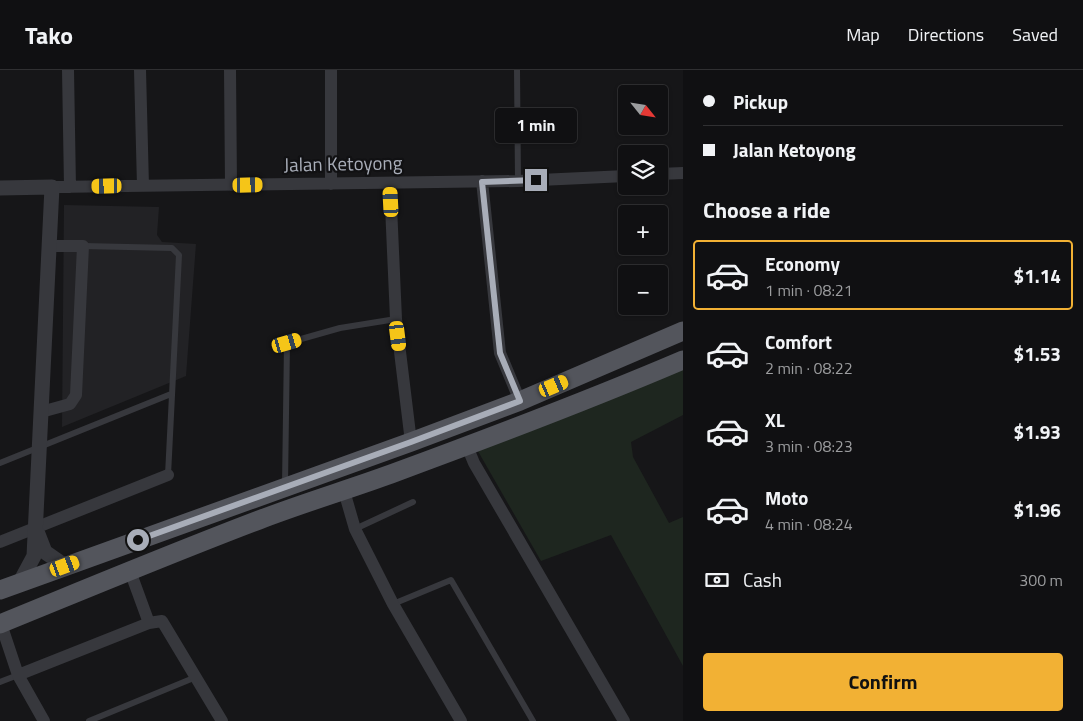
<!DOCTYPE html>
<meta charset="utf-8">
<style>
body{margin:0;font-family:"Titillium Web",sans-serif;background:#1e1e20;color:#f1f3f6;height:100vh;display:flex;flex-direction:column;font-size:19px;white-space:nowrap}
*{box-sizing:border-box;margin:0}
p{font-size:16px;color:#9c9d9f}
.icon{flex:none;width:28px;height:28px;fill:none;stroke:currentColor;stroke-width:2;stroke-linecap:round;stroke-linejoin:round}
.map{position:relative;flex:1;overflow:hidden}
.side{display:flex;flex-direction:column;background:#101012;width:400px}
.side>*{flex:none}
.hud{display:grid;align-content:center;height:110px;padding:0 20px;background:#101012}
.needle{width:32px;rotate:120deg}
.tools{position:absolute;left:618px;top:15px;display:grid;gap:10px}
.tools a{display:grid;place-items:center;width:50px;height:50px;border-radius:5px;background:#101012;box-shadow:0 1px 4px #0004,0 0 0 1px #303032;font-size:25px}
.end{position:absolute;width:22px;height:22px;margin:-11px;border:6px solid #a8adb8;background:#111;box-shadow:0 0 0 2px #111}
.from{border-radius:50%}
.bubble{position:absolute;height:35px;border-radius:5px;background:#101012;box-shadow:0 1px 4px #0004,0 0 0 1px #303032;font-size:16px;font-weight:700;line-height:35px;text-align:center}
.car{position:absolute;width:15px;height:30px;margin:-15px -8px;border-radius:6px;box-shadow:0 0 4px 1px #0007;background:linear-gradient(#f5c518 24%,#345 0 40%,#f5c518 0 76%,#345 0 86%,#f5c518 0)}
.hud b{display:flex;align-items:center;gap:18px;height:48px;font-size:19px}
.hud b+b{border-top:1px solid #303032}
.hud i{width:12px;height:12px;background:#f1f3f6}
ul{padding:0;list-style:none}
li{display:flex;align-items:center;gap:15px;height:70px;margin:0 10px 8px;padding:0 10px;border:2px solid transparent;border-radius:5px}
li div{flex:1}
li b{display:block;font-size:19px}
li em{font-style:normal;font-weight:700}
li.current{border-color:#f2b134}
li>.icon{width:45px;height:45px;stroke-width:1.5}
h2{padding:0 20px;font-size:22px;line-height:60px}
.pay{display:flex;align-items:center;gap:12px;height:55px;padding:0 20px;font-size:19px}
.pay p{margin-inline-start:auto}
.action{display:flex;gap:10px;margin-top:auto;padding:10px 20px}
.action a{flex:1;height:58px;border-radius:5px;background:#f2b134;color:#111;font-size:20px;font-weight:700;line-height:58px;text-align:center}
header{display:flex;align-items:center;gap:30px;box-sizing:border-box;height:70px;padding:0 25px;background:#101012;border-bottom:1px solid #303032}
header strong{font-size:24px}
nav{display:flex;gap:28px;margin-inline-start:auto;font-size:18px}
main{display:flex;flex:1;min-height:0}
.map>svg:first-child{display:block}
</style>
<header>
<strong>Tako</strong>
<nav><a>Map</a><a>Directions</a><a>Saved</a></nav>
</header>
<main>
<div class="map">
<svg width="683" height="651" viewBox="0 0 683 651">
<rect width="100%" height="100%" fill="#161618"/>
<path fill="#222225" d="M64 135 159 137 157 165 162 172 196 174 186 306 62 357Z"/>
<path fill="#1e261f" d="M683 295V345L631 372 633 387 669 453 683 447V596L611 465 541 491 475 376Z"/>
<g fill="none" stroke-linecap="round" stroke-linejoin="round">
<path stroke="#37383d" stroke-width="6" d="M517 0 518 111
M83 176 172 178 179 185 168 405
M0 393 171 324
M285 415 287 273 340 258 396 249
M355 459 413 432
M393 534 451 510 533 651
M0 612 18 605
M89 651 196 607"/>
<path stroke="#37383d" stroke-width="12" d="M68 0 70 117
M140 0 143 116
M230 0 231 115
M331 0V114
M659 104 683 103
M482 111 500 283 520 331
M390 113 396 249 411 372
M52 117 518 111 626 106
M41 342 70 334 76 325 83 176H49
M467 376 474 393 624 651
M344 421 355 459 393 534 461 651
M0 472 168 405
M130 501 149 553
M1 554 18 605 44 651
M18 605 149 553 162 551 222 651"/>
<path stroke="#37383d" stroke-width="15" d="M0 118 52 117 34 486 20 512
M38 464 45 482 65 496"/>
<path stroke="#53555c" stroke-width="19" d="M0 520 411 372 520 331 683 261
M0 554C86 519 172 483 259 450 303 433 347 420 391 404 489 368 587 331 683 290"/>
</g>
<g fill="none" stroke-linecap="round" stroke-linejoin="round">
<path stroke="#a8adb8" stroke-width="6" d="M138 470 411 372 520 331 500 283 482 112 536 110"/>
</g>
<g text-anchor="middle" dominant-baseline="central" stroke-width="4.5" stroke-linejoin="round" paint-order="stroke">
<g font-size="19" fill="#a8adb8" stroke="#111113">
<text transform="translate(343 93) rotate(-1)">Jalan Ketoyong</text>
</g>
</g>
</svg>
<div class="tools">
<a><svg class="needle" viewBox="-14 -14 28 28"><path d="M0-13l5 13h-10z" fill="#e53935"/><path d="M0 13l5-13h-10z" fill="#9c9d9f"/></svg></a>
<a><svg class="icon" aria-label="layers" viewBox="0 0 24 24"><path d="M12 4l9 5-9 5-9-5zM3 14l9 5 9-5"/></svg></a>
<a>+</a>
<a>−</a>
</div>
<i class="end from" style="left:138px;top:470px"></i>
<i class="end" style="left:536px;top:110px"></i>
<div class="bubble" style="left:495px;top:38px;width:82px">1 min</div>
<i class="car" style="left:248px;top:115px;rotate:89deg"></i>
<i class="car" style="left:107px;top:116px;rotate:269deg"></i>
<i class="car" style="left:391px;top:132px;rotate:357deg"></i>
<i class="car" style="left:398px;top:266px;rotate:173deg"></i>
<i class="car" style="left:287px;top:273px;rotate:74deg"></i>
<i class="car" style="left:554px;top:316px;rotate:67deg"></i>
<i class="car" style="left:65px;top:496px;rotate:70deg"></i>
</div>
<section class="side">
<div class="hud">
<b><i class="from"></i>Pickup</b>
<b><i></i>Jalan Ketoyong</b>
</div>
<h2>Choose a ride</h2>
<ul>
<li class="current"><svg class="icon" aria-label="car" viewBox="0 0 24 24"><path d="M5 17H2v-5l4-1 3-4h7l3 4 3 1v5h-3M9 17h6M6 11h13"/><circle cx="7" cy="17" r="2"/><circle cx="17" cy="17" r="2"/></svg><div><b>Economy</b><p>1 min · 08:21</p></div><em>$1.14</em></li>
<li><svg class="icon" aria-label="car" viewBox="0 0 24 24"><path d="M5 17H2v-5l4-1 3-4h7l3 4 3 1v5h-3M9 17h6M6 11h13"/><circle cx="7" cy="17" r="2"/><circle cx="17" cy="17" r="2"/></svg><div><b>Comfort</b><p>2 min · 08:22</p></div><em>$1.53</em></li>
<li><svg class="icon" aria-label="car" viewBox="0 0 24 24"><path d="M5 17H2v-5l4-1 3-4h7l3 4 3 1v5h-3M9 17h6M6 11h13"/><circle cx="7" cy="17" r="2"/><circle cx="17" cy="17" r="2"/></svg><div><b>XL</b><p>3 min · 08:23</p></div><em>$1.93</em></li>
<li><svg class="icon" aria-label="car" viewBox="0 0 24 24"><path d="M5 17H2v-5l4-1 3-4h7l3 4 3 1v5h-3M9 17h6M6 11h13"/><circle cx="7" cy="17" r="2"/><circle cx="17" cy="17" r="2"/></svg><div><b>Moto</b><p>4 min · 08:24</p></div><em>$1.96</em></li>
</ul>
<div class="pay"><svg class="icon" aria-label="cash" viewBox="0 0 24 24"><path d="M3 7h18v10H3z"/><circle cx="12" cy="12" r="2"/></svg>Cash<p>300 m</p></div>
<div class="action"><a>Confirm</a></div>
</section>
</main>
